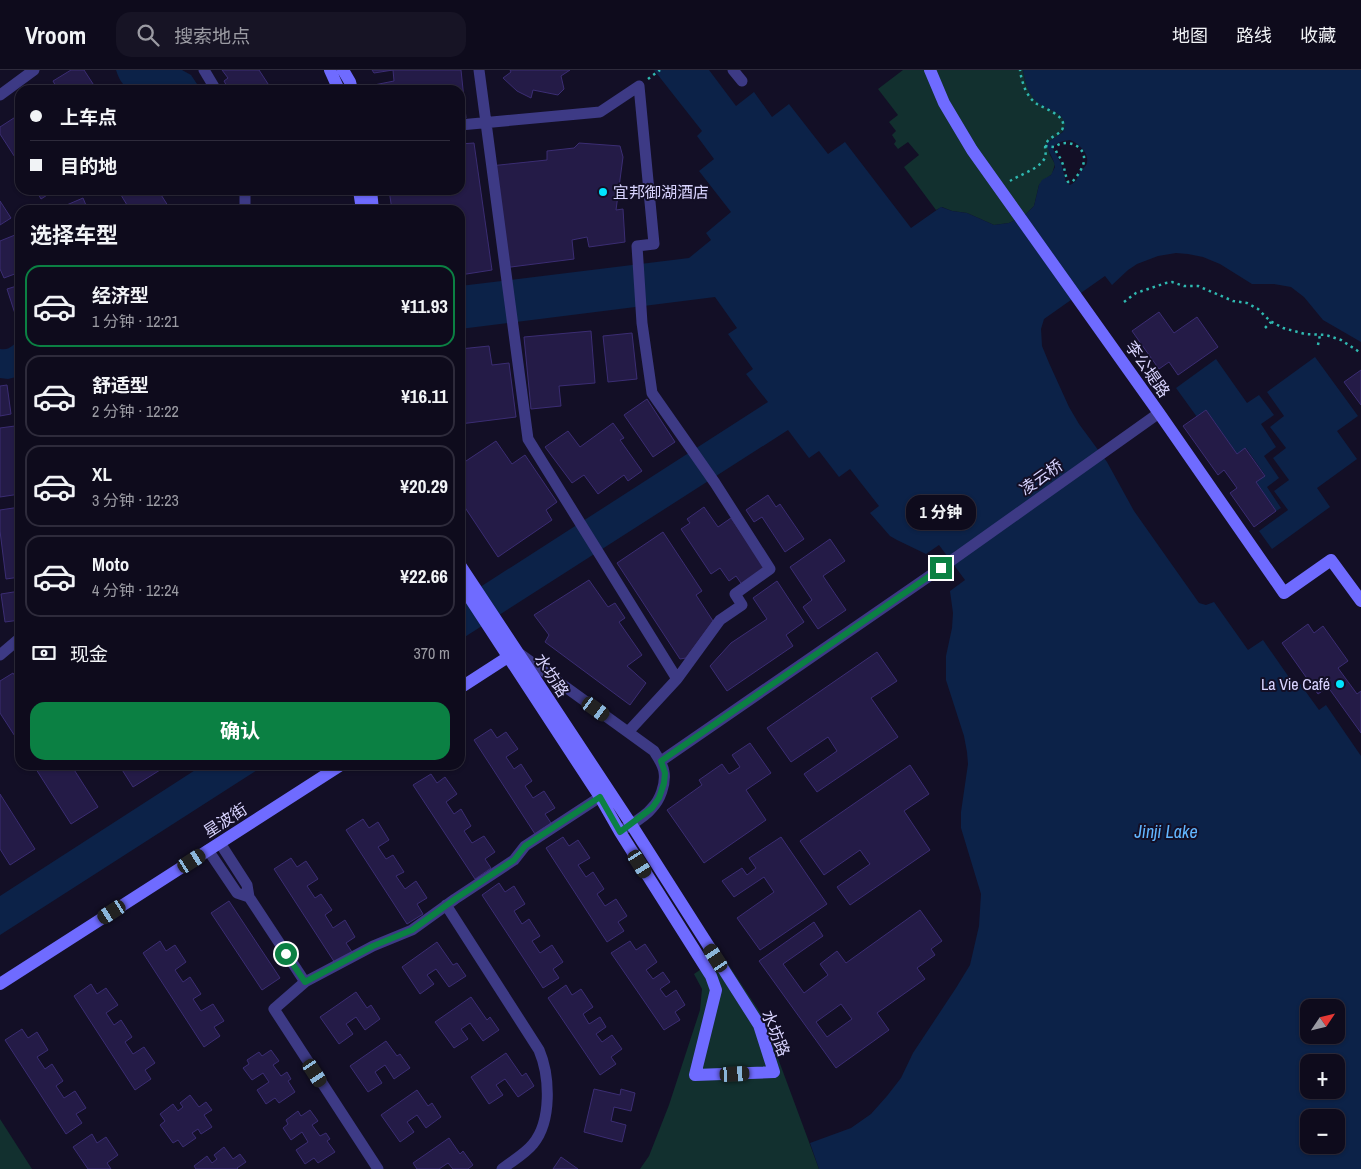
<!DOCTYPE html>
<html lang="zh">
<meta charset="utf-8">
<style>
body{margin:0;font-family:"Archivo Narrow","Noto Sans SC",sans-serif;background:#171425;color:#f1f3f6;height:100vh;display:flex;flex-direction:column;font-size:19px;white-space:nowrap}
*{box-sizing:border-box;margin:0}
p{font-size:16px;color:#9b9ba3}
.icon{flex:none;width:28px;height:28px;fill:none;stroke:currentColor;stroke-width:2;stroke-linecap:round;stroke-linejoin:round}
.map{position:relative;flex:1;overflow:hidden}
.sheet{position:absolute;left:15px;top:135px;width:450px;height:565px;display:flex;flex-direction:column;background:#0e0b1c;border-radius:15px;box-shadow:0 1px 4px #0004,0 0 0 1px #2e2b3b}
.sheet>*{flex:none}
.banner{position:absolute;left:15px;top:15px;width:450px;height:110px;border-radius:15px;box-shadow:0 1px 4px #0004,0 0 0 1px #2e2b3b;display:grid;align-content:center;height:110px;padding:0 15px;background:#0e0b1c}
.needle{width:32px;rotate:55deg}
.controls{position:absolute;left:1300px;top:929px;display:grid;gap:10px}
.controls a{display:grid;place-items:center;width:45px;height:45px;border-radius:10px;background:#0e0b1c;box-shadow:0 1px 4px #0004,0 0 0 1px #2e2b3b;font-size:25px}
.end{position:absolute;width:22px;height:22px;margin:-11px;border:6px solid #0b8043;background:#fff;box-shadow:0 0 0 2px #fff}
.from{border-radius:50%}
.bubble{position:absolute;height:35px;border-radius:15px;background:#0e0b1c;box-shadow:0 1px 4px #0004,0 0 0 1px #2e2b3b;font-size:16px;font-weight:700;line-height:35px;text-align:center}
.car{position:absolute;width:15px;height:30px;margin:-15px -8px;border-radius:6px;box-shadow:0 0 4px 1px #0007;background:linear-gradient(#222 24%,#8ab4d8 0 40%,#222 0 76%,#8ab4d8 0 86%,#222 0)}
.banner b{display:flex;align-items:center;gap:18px;height:48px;font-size:19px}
.banner b+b{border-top:1px solid #2e2b3b}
.banner i{width:12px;height:12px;background:#f1f3f6}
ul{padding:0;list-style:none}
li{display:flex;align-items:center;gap:15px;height:82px;margin:0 10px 8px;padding:0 5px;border:2px solid #2e2b3b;border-radius:15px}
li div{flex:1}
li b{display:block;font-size:19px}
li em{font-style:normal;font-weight:700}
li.active{border-color:#0b8043}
li>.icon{width:45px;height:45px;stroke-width:1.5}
h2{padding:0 15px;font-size:22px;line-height:60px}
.pay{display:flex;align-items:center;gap:12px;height:55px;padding:0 15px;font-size:19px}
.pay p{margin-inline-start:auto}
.action{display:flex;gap:10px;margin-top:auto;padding:10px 15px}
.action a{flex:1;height:58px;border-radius:15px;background:#0b8043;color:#fff;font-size:20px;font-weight:700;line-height:58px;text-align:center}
header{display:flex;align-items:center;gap:30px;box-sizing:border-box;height:70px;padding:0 25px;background:#0e0b1c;border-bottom:1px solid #2e2b3b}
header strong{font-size:24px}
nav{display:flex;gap:28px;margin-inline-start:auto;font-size:18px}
.search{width:350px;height:45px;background:#171425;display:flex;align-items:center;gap:12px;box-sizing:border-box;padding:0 18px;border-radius:15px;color:#9b9ba3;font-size:19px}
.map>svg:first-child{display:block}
</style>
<header>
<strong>Vroom</strong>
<div class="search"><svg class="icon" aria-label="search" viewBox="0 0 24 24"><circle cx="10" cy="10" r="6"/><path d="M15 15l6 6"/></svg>搜索地点</div>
<nav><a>地图</a><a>路线</a><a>收藏</a></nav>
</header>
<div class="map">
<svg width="1361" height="1099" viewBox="0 0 1361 1099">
<rect width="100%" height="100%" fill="#130f26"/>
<path fill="#12302f" d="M903 0H1023C1025 12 1028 23 1038 32 1045 39 1075 46 1063 61 1059 66 1052 69 1047 73L1050 85 1055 94 1052 104 1039 115 1034 136 1024 146 1009 153 994 155 967 143 952 141 942 137 936 140 904 97 919 85 908 72 898 79 894 74 896 71 892 65 896 61 889 52 898 45 878 19Z
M722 885 761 944 766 956 819 1099H640L649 1086 669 1035 700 940 702 919 694 904Z
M0 1049 32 1099H0Z"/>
<path fill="#0c2248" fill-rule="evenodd" d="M116 0H182L191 5 201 20H192L184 16H178L168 20H130C122 15 119 9 116 0Z
M654 0H709L736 36 754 22 772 47 789 34 828 84 845 72 911 158 941 137 952 141 967 143 994 155 1009 153 1024 146 1034 136 1039 115 1042 110 1051 105 1055 97 1054 92 1047 77V73L1063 62 1065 55C1062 40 1048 41 1038 33 1028 24 1025 12 1023 0H1361V272L1323 250 1304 227 1291 217 1274 214H1252L1220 194 1203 187 1188 184 1176 183 1158 186 1137 194 1128 200 1112 215 1105 206 1044 249 1041 259 1042 276 1049 293 1069 337 1079 354 1107 392 1134 441 1199 533 1206 535 1214 532 1248 580 1263 570 1293 613 1298 611 1319 640 1326 635 1361 686V1099H819L810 1073 851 1058 871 1044 887 1026 901 1008 913 983 956 918 970 895 979 856 981 824 961 758V742L968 694 967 682 964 666 946 610V586L952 558 953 543 950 521 965 510 939 475 926 484 897 470 890 466 870 443 879 436 850 399 839 407 819 381 809 388 788 360 460 570V530L768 332 746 304 753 299 728 264 737 258 715 227 460 259V216L689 188 711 170 706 163 731 142 699 101 714 89 697 66 702 61ZM1070 70C1078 73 1089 83 1087 92 1087 96 1083 98 1080 102 1077 108 1077 112 1070 115L1066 112 1061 93 1053 79C1055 72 1063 71 1070 70ZM1309 938H1336V965H1309ZM1309 992H1336V1020H1309ZM1309 1048H1336V1075H1309Z
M20 270V306L8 309 0 308V279C10 281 13 274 20 270Z
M1315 287 1358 346 1337 361 1357 389 1317 418 1330 437 1272 479 1259 461 1288 440 1274 421 1289 410 1273 388 1286 378 1270 357 1284 346 1267 322Z
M1216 289 1247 333 1259 325 1274 345 1261 354 1276 377 1264 386 1279 408 1267 417 1281 438 1276 441 1256 412 1265 405 1246 378 1237 384 1206 340 1197 347 1176 318Z
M203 695H265L0 865V826Z"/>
<path fill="#241b47" stroke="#3b2d73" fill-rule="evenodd" d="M71 0H84L97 20H58L53 11Z
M222 0H259L272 20H229L224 11 228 8Z
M372 0H461L466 48 460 49V20H375L374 15 394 11 393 0 374 3Z
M510 0H570L561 6 564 19 558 25 533 20 531 28 517 21 503 8 511 2Z
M20 44V95L0 64V57Z
M474 73 492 200 460 205V140H392L389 120H460V74Z
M579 73 620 76 623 87 616 140 623 139 625 172 589 177 587 167 572 170 574 189 503 198 490 96 547 90V81L574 78Z
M36 120H55L41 129Z
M118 120H158L170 139 130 140Z
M83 128 88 140H55Z
M0 131 11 148 0 155Z
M20 163V202L4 208 0 199V171Z
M20 215V253H18L7 219Z
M1159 242 1174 263 1197 247 1218 277 1178 305 1169 292 1159 299 1132 261Z
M591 261 595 313 559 316 561 336 531 339 524 267Z
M632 263 637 309 608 312 603 266Z
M489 276 492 295 509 293 516 347 460 354V279Z
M1361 300V335L1344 312Z
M7 315 11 344 0 346V316Z
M647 329 675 372 653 387 624 345Z
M1206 340 1237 384 1245 378 1265 406 1256 412 1276 441 1254 457 1230 423 1237 418 1224 400 1218 405 1183 356Z
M613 353 624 368 620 370 642 401 628 411 624 405 598 424 584 405 572 413 545 377 568 361 580 377Z
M15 356 20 394V424L0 427V358Z
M496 371 512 394 525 385 557 432 546 440 552 450 498 487 460 430V406L462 405 460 401V395Z
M768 425 776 437 780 434 804 469 785 482 762 447 754 452 746 440Z
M20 437V507L6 509 0 461V440Z
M704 437 718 457 731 448 767 500 743 516 736 506 729 511 720 498 711 504 681 459 690 453 687 449Z
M663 462 702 521 696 525 713 551 686 588 680 589 617 493Z
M830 469 845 491 823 506 846 540 818 559 803 537 812 530 790 497Z
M589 510 608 537 615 533 625 548 619 552 642 585 627 596 646 613 630 635 545 572 549 565 534 545Z
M777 511 804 552 786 565 793 576 727 621 710 596 731 573 767 549 753 528Z
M20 521V550L5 552 1 524Z
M1308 554 1314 563 1323 556 1348 591 1338 598 1357 624 1361 621V663L1328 617 1318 624 1282 573Z
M877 582 897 611 871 628 898 667 817 722 804 704 837 681 828 667 791 692 767 658Z
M13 603 20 614V674L0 643V611Z
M491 659 497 668 506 662 518 679 506 687 514 699 521 694 532 711 525 716 533 728 544 721 555 738 545 744 551 753 535 764 474 670Z
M750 673 771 703 746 720 766 750 704 793 667 740 702 715 699 710 722 694 729 704 740 697 732 685Z
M36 695H71L98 737 71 754 34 696Z
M119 695H157L160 700 133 717Z
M910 695 929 724 904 741 930 780 850 835 837 817 870 794 860 780 824 805 800 771Z
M431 704 437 713 445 707 457 724 446 732 454 744 461 739 471 756 464 761 472 773 484 766 495 782 485 789 491 798 475 809 413 715Z
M0 724 35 779 10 795 0 779Z
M363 749 369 758 378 752 389 770 378 777 386 789 393 785 404 802 396 806 405 819 416 811 427 828 417 834 423 844 407 854 346 760Z
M563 767 569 776 578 770 590 788 578 795 586 807 593 802 604 819 597 824 605 836 616 829 627 846 618 852 624 861 607 872 546 778Z
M781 767 827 834 760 880 737 848 774 822 764 807 734 827 722 811 742 798 747 805 756 798 749 788Z
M291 788 297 797 306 791 318 809 307 816 315 828 321 824 332 840 325 845 333 858 345 850 355 867 346 873 352 882 335 893 274 799Z
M499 813 505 822 514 816 525 834 514 841 522 854 529 849 540 866 532 871 540 883 552 875 563 892 553 899 559 908 543 918 482 825Z
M229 831 280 908 262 920 211 843Z
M920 840 942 871 931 879 935 885 917 898 925 909 877 943 889 960 836 998 759 891 814 852 823 866 783 894 804 923 828 905 820 894 837 881 846 893ZM841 934 852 949 827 967 816 952Z
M160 871 166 881 175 875 186 892 175 900 183 912 190 907 201 924 193 929 201 941 213 934 224 951 214 957 220 966 204 977 143 883Z
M630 871 636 880 645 874 657 892 646 900 653 909 663 902 670 912 660 919 666 927 676 920 685 935 675 942 680 950 664 960 611 883Z
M437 872 453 895 457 893 466 906 449 917 436 899 427 905 434 914 420 924 402 897Z
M91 914 97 924 106 918 118 935 106 943 114 955 121 950 132 967 125 972 133 984 144 977 155 993 145 1000 151 1009 135 1020 74 926Z
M566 915 572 925 581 919 593 937 583 944 589 954 600 947 606 957 596 964 602 972 612 965 622 979 611 987 616 994 600 1005 548 928Z
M356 922 367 938 371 935 380 949 365 960 356 947 346 954 353 964 339 974 320 947Z
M471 927 487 950 490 947 499 960 483 971 470 953 461 959 468 969 454 978 435 952Z
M22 959 28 968 37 962 48 980 37 987 45 999 52 994 63 1011 56 1016 64 1028 75 1021 86 1038 76 1044 82 1053 66 1064 5 970Z
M386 971 397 986 400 984 410 998 394 1009 385 995 375 1002 382 1013 368 1022 350 996Z
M271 980 279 991 273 995 281 1006 287 1002 291 1009 288 1011 295 1022 279 1033 275 1028 266 1034 257 1020 269 1012 263 1003 252 1010 243 998 249 994 247 990 259 982 262 986Z
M506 983 522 1006 526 1003 534 1016 518 1027 505 1009 496 1015 503 1025 489 1034 471 1007Z
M594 1019 620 1025 621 1019 635 1023 631 1041 614 1037 611 1051 626 1055 622 1072 584 1062Z
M417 1020 428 1036 432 1033 441 1047 426 1058 417 1045 407 1052 414 1062 400 1072 381 1045Z
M190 1025 199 1037 206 1032 212 1040 204 1045 212 1057 201 1064 198 1059 192 1063 196 1068 183 1077 178 1070 173 1073 160 1055 165 1051 160 1044 173 1034 178 1041 183 1037 180 1033Z
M310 1040 318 1051 312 1055 320 1066 326 1063 330 1069 327 1071 335 1082 318 1093 314 1088 305 1094 296 1080 308 1072 302 1062 291 1070 283 1058 288 1054 286 1050 298 1041 301 1046Z
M92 1064 97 1073 106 1067 118 1085 107 1093 111 1099H88L73 1077Z
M449 1068 460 1084 463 1081 473 1095 468 1099H453L448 1093 439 1099H417L413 1093Z
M224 1077 233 1089 240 1084 246 1092 237 1098 238 1099H196L194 1096 207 1086 212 1093 217 1089 214 1085Z
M561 1087 578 1099H553Z"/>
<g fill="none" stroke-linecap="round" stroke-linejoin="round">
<path stroke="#2fb8b0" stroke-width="2.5" stroke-dasharray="2.5 4" stroke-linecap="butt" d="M648 9 660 0
M1045 76 1055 77C1065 68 1086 75 1084 91 1083 98 1077 107 1072 112H1068C1065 105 1065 99 1062 92 1060 86 1056 84 1055 77
M1010 111C1019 105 1042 98 1045 87 1047 82 1043 77 1047 72 1050 67 1058 65 1062 60 1069 46 1045 39 1037 34 1034 32 1031 29 1029 26 1024 19 1021 8 1020 0
M1124 232 1136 223 1166 213 1172 212 1184 216H1198L1233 231 1247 233 1258 239 1270 251 1283 258 1305 264 1326 265 1341 270 1361 283
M1265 258 1271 252
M1318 275 1320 265"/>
<path stroke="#3d3a85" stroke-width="11" d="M204 0 216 20
M479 0 528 369 677 609 628 662
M733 0 742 11
M0 25 34 0
M460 55 600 42 639 16 654 174 637 176 642 253 652 323 715 413 770 499 735 524 742 535 720 550 677 609
M245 120V140
M520 584 654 681C658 688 663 694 664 702 666 714 660 730 652 738 645 747 633 753 624 759
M0 585 20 568
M661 691 941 498 1159 343
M208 780 237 823 249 827 247 815 220 773
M249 827 305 912 373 876 412 860 455 829 514 790 525 776 600 727
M446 835 539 980C550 1006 552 1051 533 1074 525 1084 512 1091 502 1099
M305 912 274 939 378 1099"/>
<path stroke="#6f6bff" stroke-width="12" d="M330 0 339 20
M343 0 350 12 352 20
M930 0 944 33 972 80 1159 343 1284 523 1331 490 1361 531
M359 120 362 140
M371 120 373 140
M460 495 631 754 759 955 774 1002 695 1005 716 920 711 906 620 762 600 727 460 513
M460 618 508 587
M0 914 341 695"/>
</g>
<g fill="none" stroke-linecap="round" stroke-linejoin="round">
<path stroke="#0b8043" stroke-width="6" d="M286 884 305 912 373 876 412 860 455 829 514 790 525 776 600 727 620 762 652 738 659 728 664 713 665 703 661 691 941 498"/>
</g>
<g fill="#00e5ff" stroke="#130f26" stroke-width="2">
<circle cx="603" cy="122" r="5"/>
<circle cx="1340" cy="614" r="5"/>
</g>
<g text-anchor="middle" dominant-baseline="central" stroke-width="4" stroke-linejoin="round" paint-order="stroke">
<g font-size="16" fill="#d9d4ff" stroke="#130f26" text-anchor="start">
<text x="613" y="122">宜邦御湖酒店</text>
<text x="1330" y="614" text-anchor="end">La Vie Café</text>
</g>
<g font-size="16" fill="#d9d4ff" stroke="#130f26">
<text transform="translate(1148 299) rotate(55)">李公堤路</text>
<text transform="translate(1041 407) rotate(-35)">凌云桥</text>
<text transform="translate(552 605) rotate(57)">水坊路</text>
<text transform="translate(225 750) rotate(-33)">星波街</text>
<text transform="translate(776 963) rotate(68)">水坊路</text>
</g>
<g font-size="18" font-style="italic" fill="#62b6ff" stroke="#130f26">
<text x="1166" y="761">Jinji Lake</text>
</g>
</g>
</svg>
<div class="controls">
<a><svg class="needle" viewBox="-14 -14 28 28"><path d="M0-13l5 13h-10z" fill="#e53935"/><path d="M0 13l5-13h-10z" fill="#9b9ba3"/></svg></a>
<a>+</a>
<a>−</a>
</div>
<i class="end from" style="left:286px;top:884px"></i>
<i class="end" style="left:941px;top:498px"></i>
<div class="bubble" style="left:906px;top:425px;width:70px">1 分钟</div>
<i class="car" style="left:596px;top:639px;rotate:126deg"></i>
<i class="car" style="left:192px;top:791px;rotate:57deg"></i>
<i class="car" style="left:640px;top:794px;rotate:148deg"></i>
<i class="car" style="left:112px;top:842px;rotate:237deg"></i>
<i class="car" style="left:716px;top:888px;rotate:327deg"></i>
<i class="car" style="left:315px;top:1003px;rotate:147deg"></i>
<i class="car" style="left:735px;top:1004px;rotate:87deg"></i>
<div class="banner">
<b><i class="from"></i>上车点</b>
<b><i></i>目的地</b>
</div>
<section class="sheet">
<h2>选择车型</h2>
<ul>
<li class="active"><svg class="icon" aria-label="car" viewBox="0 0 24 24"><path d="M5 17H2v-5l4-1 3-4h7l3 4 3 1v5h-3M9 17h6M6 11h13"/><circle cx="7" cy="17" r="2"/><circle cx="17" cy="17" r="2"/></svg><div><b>经济型</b><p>1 分钟 · 12:21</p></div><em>¥11.93</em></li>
<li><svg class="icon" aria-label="car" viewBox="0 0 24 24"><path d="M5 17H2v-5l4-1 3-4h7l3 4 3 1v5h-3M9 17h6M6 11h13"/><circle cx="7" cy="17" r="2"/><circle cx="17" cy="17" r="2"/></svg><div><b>舒适型</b><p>2 分钟 · 12:22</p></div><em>¥16.11</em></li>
<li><svg class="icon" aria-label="car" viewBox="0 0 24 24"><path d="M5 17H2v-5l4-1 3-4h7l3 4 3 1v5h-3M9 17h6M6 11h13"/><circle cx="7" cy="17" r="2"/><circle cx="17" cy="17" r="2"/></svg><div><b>XL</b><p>3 分钟 · 12:23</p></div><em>¥20.29</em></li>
<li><svg class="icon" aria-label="car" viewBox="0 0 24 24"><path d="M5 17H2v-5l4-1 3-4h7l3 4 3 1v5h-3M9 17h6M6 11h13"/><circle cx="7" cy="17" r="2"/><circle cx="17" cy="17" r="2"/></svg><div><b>Moto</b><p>4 分钟 · 12:24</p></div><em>¥22.66</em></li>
</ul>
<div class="pay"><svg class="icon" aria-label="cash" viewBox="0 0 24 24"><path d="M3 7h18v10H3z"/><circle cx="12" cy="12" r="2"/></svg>现金<p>370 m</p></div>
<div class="action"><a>确认</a></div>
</section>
</div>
